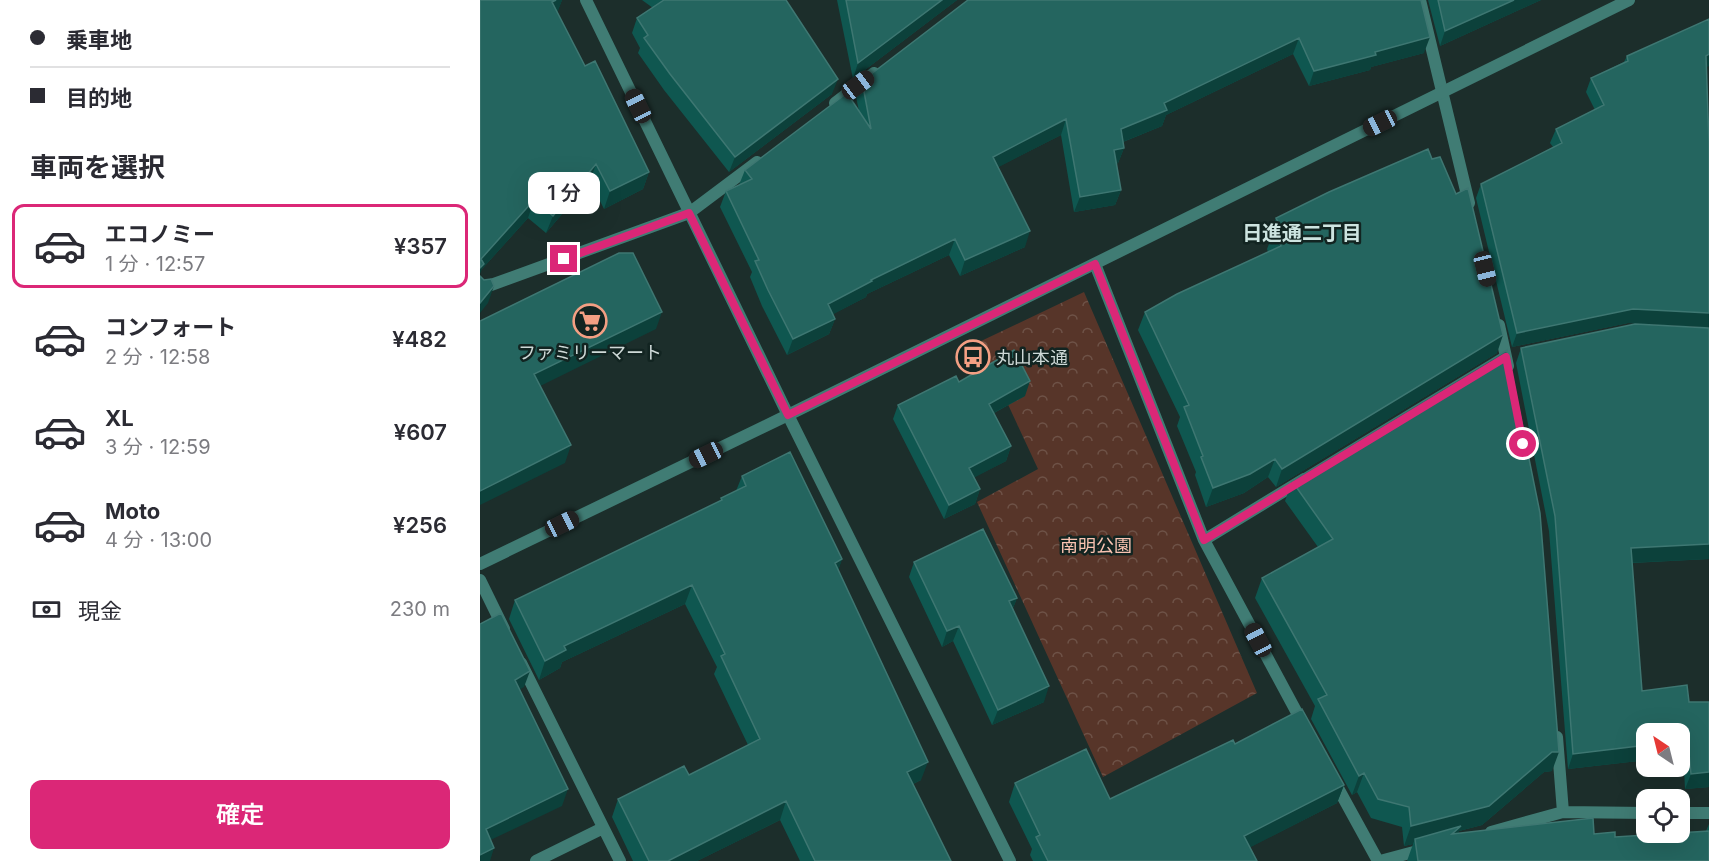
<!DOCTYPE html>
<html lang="ja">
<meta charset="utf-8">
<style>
body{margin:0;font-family:Inter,"Noto Sans JP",sans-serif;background:#f7f7f7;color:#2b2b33;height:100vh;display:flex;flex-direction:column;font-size:22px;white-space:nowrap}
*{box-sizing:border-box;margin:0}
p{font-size:20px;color:#7c7c81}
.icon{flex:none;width:33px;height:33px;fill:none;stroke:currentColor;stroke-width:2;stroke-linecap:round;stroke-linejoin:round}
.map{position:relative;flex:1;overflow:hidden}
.details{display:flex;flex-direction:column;background:#fff;width:480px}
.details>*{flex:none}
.hud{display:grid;align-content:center;height:132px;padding:0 30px;background:#fff}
.needle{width:39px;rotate:325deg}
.tools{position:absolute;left:1156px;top:723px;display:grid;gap:12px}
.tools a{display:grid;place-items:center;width:54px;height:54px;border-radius:12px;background:#fff;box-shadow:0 6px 24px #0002;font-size:30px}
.end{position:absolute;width:27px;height:27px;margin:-14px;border:8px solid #db2777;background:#fff;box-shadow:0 0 0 3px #fff}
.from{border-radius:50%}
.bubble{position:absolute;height:42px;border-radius:12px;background:#fff;box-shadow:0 6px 24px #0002;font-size:20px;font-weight:600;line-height:42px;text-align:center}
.car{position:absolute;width:18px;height:36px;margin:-18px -9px;border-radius:8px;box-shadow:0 0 4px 2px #0007;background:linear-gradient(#222 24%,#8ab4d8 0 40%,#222 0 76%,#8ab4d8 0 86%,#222 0)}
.hud b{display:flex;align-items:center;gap:21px;height:57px;font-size:22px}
.hud b+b{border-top:2px solid #e1e1e2}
.hud i{width:15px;height:15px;background:#2b2b33}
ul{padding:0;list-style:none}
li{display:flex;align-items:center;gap:18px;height:84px;margin:0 12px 9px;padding:0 18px;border:3px solid transparent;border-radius:12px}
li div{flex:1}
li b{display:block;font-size:22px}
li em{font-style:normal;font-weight:600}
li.on{border-color:#db2777}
li>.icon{width:54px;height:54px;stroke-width:1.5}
h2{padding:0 30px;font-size:27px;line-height:72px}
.pay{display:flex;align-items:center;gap:15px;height:66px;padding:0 30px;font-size:22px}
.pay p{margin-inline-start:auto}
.action{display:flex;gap:12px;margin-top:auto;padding:12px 30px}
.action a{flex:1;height:69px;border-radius:12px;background:#db2777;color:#fff;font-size:24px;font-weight:600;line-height:69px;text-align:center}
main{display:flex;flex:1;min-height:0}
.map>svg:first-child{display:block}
</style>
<main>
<section class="details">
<div class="hud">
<b><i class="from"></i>乗車地</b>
<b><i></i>目的地</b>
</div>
<h2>車両を選択</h2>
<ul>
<li class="on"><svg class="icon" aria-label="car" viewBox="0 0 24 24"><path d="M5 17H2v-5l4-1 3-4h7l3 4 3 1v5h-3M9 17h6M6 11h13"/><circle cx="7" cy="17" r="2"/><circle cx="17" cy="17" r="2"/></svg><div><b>エコノミー</b><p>1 分 · 12:57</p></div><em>¥357</em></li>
<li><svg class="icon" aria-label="car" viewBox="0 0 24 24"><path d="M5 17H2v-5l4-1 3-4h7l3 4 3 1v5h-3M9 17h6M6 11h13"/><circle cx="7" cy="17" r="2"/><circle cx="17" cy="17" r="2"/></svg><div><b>コンフォート</b><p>2 分 · 12:58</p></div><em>¥482</em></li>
<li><svg class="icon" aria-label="car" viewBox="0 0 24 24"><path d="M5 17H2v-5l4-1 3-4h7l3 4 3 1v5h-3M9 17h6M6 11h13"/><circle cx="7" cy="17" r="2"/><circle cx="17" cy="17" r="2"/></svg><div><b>XL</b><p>3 分 · 12:59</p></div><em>¥607</em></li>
<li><svg class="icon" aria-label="car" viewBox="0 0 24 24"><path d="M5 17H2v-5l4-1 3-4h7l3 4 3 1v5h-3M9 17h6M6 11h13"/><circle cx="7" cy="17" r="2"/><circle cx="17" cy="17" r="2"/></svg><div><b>Moto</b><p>4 分 · 13:00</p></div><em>¥256</em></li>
</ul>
<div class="pay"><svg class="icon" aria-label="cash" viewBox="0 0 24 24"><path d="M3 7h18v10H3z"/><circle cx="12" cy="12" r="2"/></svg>現金<p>230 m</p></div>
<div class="action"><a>確定</a></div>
</section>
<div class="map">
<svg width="1229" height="861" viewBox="0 0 1229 861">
<defs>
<pattern id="park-crowns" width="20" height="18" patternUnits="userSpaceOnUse" patternTransform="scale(1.5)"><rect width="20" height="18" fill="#573529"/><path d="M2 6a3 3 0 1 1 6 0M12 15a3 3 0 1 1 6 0" fill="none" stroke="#6e5247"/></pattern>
</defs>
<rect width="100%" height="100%" fill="#1c2e2b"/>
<path fill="url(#park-crowns)" d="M604 292 777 693 623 777 497 502 558 469 499 342Z"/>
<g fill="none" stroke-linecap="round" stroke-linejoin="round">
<path stroke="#407c74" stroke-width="12" d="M106 0 308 415 530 861
M940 0 989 203
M355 103 394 73
M615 264 724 540 823 724
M0 289 209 213 277 162
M1019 325 1028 366
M724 540 824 479
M0 580 24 629
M41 663 140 861
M1077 737 1083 812
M853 779 898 861
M1200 813H1229
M1011 832 1083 812 1167 813
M56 861 123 828
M900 861 945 849"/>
<path stroke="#407c74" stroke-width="12" d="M0 564 308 415 1149 0"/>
</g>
<path fill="#0f5750" d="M0 0H82L77 12 105 66 169 172 163 189 124 209 110 181 66 233 48 218 2 269Z
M162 0H306L352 94 249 172 184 90 158 53 160 48 152 33 157 18 173 8Z
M357 0H477L373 79Z
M488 0 944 53 891 67 890 70 829 86 813 54 686 115 682 126 643 142 644 148 638 163 636 164 641 190 635 205 594 212 581 135 518 167 545 247 480 276 469 255 387 294 386 297 353 314 355 319 349 334 307 355 282 306 270 277 272 272 240 207 246 191 259 185 265 170 379 111 376 97 382 81Z
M948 0H1061L960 46Z
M1147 56 1226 67 1229 143V327L1148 323 1032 347 996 198 1001 184 1073 147 1070 143 1076 129 1115 110 1106 92 1111 78 1144 62Z
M796 218 1017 353 796 487 788 477 764 493 726 507 715 475 716 472 697 426 700 417 658 330 665 312 788 252 787 249 791 239 789 236Z
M1041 348 1229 559 1152 563 1162 691 1209 702H1229V787L1205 789 1204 769 1174 772 1173 766H1200L1167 734V760L1088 769 1069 531 1036 363Z
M479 382 545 396 514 413 531 446 526 461 494 477 500 489 495 504 464 519 413 419 418 405Z
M262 476 362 559 358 570 441 780 433 784 471 861H320L300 820 217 861H153L132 817 138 799 209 775 268 745 234 674 237 667 205 604 82 662 80 668 59 680 29 619 35 600 240 501 241 498 256 491Z
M812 481 1072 771 1064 772 1002 825 979 831 978 833 1114 834 1135 837 1226 831 1229 824V861H927L933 844 924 846 922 827 891 818 877 792 872 795 831 719 835 706 775 598 782 578 838 547 805 501Z
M434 562 537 598 533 608 564 702 512 725 473 641 462 647 429 577Z
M755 744 864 785 857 803 770 847 777 861H553L550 855 552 849 529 802 535 783 630 799Z"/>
<path fill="#0c413b" d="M76 0H82L77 14 72 2Z
M462 0H477L373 79 378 63Z
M1034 0H1061L960 46 965 31Z
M950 37 944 53 891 67 890 70 829 86 834 71 895 52Z
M819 38 813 54 686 115 682 126 635 145 641 129 684 103Z
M1229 54V66L1221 70 1226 56Z
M358 79 352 94 249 172 255 157Z
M586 119 581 135 507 173 513 157Z
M644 148 638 163 628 165 634 150Z
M116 164 110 181 66 233 73 216Z
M169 172 163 189 124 209 130 191Z
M641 190 635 205 594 212 600 197Z
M54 200 48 218 2 269 0 274V263L1 259Z
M550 231 545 247 480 276 485 260Z
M475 239 469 255 387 294 386 297 342 320 348 304 391 280Z
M14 286 8 303 0 313V303Z
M1153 309 1229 313V327L1148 323 1032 347 1037 333Z
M182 312 176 329 48 392 54 374Z
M355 319 349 334 307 355 313 339Z
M1023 335 1017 353 796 487 802 469Z
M550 381 545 396 504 418 509 404Z
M91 445 85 463 0 505V491Z
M531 446 526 461 484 483 489 468Z
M795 459 788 477 764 493 726 507 733 488Z
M500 489 495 504 464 519 469 505Z
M1229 544V559L1145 563 1151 548Z
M362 559 356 578 355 563Z
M212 585 205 604 82 662 80 668 59 680 65 661 84 646Z
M537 598 531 613 529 601Z
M479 626 473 641 462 647 467 631Z
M50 671 44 687 29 696 35 680Z
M569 686 564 702 512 725 518 710Z
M1167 745V760L1088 769 1093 754Z
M1072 752H1079L1072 771 1064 772 1002 825 979 831 972 850 935 839 933 844 924 846 931 826Z
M1209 754 1204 769 1174 772 1176 766H1200V755Z
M448 762 441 780 420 790 427 772Z
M1229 772V787L1205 789 1211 774Z
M884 773 877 792 872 795 879 776Z
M864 785 857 803 757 854 764 836Z
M88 789 82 806 0 845 6 829Z
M306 801 300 820 217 861H188Z
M14 848 10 861H0V855Z"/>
<path fill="#24655f" stroke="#3e7772" stroke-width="1.5" d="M0 0H76L72 2 105 66 115 61 169 172 130 191 116 164 73 216 54 200 1 259 4 264 0 268Z
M184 0H306L358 79 255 157 190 74 164 38 168 35 157 18Z
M366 0H462L378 63Z
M488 0H941L950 37 895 52 896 55 834 71 819 38 684 103 687 110 641 129 644 148 634 150 641 190 600 197 586 119 513 157 550 231 485 260 475 239 391 280 392 281 348 304 355 319 313 339 288 290 275 261 279 260 246 191 272 179 265 170 367 93 391 129 382 81Z
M958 0H1034L965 31Z
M1229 19V54L1226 56 1229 143V313L1153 309 1037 333 1001 184 1082 143 1076 129 1124 105 1111 78 1148 61 1147 56Z
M948 149 952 159 960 157 976 194 988 188 1023 335 802 469 795 459 770 474 733 488 721 457 723 456 704 407 709 405 665 312 697 294 801 246 794 231 801 228 796 218 849 192Z
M139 253H153L182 312 54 374 91 445 0 491V321Z
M0 276 4 280 11 279 14 286 0 303Z
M1155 324 1229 328V544L1151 548 1162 691 1207 685 1209 702H1229V772L1211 774 1209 754 1200 755V734H1167V745L1093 754 1075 516 1041 348Z
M534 350 550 381 509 404 531 446 489 468 500 489 469 505 418 405 476 376 479 382Z
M1027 350 1060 513 1079 752H1072L1009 806 931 826 929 807 898 799 884 773 879 776 838 699 847 695 782 578 853 539 812 481Z
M310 452 362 559 355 563 448 762 427 772 471 861H335L306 801 188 861H169L138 799 204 766 209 775 280 739 241 656 245 654 212 585 84 646 86 650 65 661 35 600 242 500 241 498 266 486 262 476Z
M503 529 537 598 529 601 569 686 518 710 479 626 467 631 434 562Z
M21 613 50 671 35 680 88 789 6 829 14 848 0 855V624Z
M822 709 864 785 764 836 777 861H568L556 837 560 835 535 783 606 749 630 799 753 740 755 744Z
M1113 818 1114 834 1135 832V837L1229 831V861H938L935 839 981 826 972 834Z"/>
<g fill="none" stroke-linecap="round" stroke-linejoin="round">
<path stroke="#db2777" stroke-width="8" d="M84 259 209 213 308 415 615 264 724 540 1026 357 1043 444"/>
</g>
<defs>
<g id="supermarket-ring" transform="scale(1.725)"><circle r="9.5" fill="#122421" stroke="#f39f83" stroke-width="1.5"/><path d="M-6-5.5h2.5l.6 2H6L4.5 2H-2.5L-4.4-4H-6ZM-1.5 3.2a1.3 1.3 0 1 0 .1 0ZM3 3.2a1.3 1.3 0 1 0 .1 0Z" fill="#f39f83"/></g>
<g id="bus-ring" transform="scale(1.725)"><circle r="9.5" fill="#122421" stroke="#f39f83" stroke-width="1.5"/><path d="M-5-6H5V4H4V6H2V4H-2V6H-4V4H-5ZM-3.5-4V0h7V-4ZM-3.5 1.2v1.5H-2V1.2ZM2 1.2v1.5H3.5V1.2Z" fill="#f39f83"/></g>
</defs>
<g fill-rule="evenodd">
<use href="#supermarket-ring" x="110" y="321"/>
<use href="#bus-ring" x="493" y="357"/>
</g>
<g text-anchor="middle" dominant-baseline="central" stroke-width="5" stroke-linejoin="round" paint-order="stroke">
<g font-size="18" fill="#ced9d7" stroke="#122421">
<text x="110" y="352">ファミリーマート</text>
<text x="516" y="357" text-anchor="start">丸山本通</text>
</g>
<g font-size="18" fill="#fac3b1" stroke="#122421">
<text x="616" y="545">南明公園</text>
</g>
<g font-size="20" font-weight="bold" fill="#cde4e0" stroke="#122421">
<text x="822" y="233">日進通二丁目</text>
</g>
</g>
</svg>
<div class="tools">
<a><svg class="needle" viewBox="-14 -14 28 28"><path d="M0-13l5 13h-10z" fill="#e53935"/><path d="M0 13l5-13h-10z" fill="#7c7c81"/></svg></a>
<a><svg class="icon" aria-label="locate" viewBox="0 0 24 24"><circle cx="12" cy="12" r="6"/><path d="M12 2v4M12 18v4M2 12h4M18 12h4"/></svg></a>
</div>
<i class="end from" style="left:1043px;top:444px"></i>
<i class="end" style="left:84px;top:259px"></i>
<div class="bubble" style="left:48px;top:172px;width:72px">1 分</div>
<i class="car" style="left:378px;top:85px;rotate:53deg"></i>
<i class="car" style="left:158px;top:106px;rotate:334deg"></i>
<i class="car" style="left:900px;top:123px;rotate:244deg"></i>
<i class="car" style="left:1005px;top:269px;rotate:166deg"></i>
<i class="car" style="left:226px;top:455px;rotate:244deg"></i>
<i class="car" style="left:82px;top:524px;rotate:64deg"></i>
<i class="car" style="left:778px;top:640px;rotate:332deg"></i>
</div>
</main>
